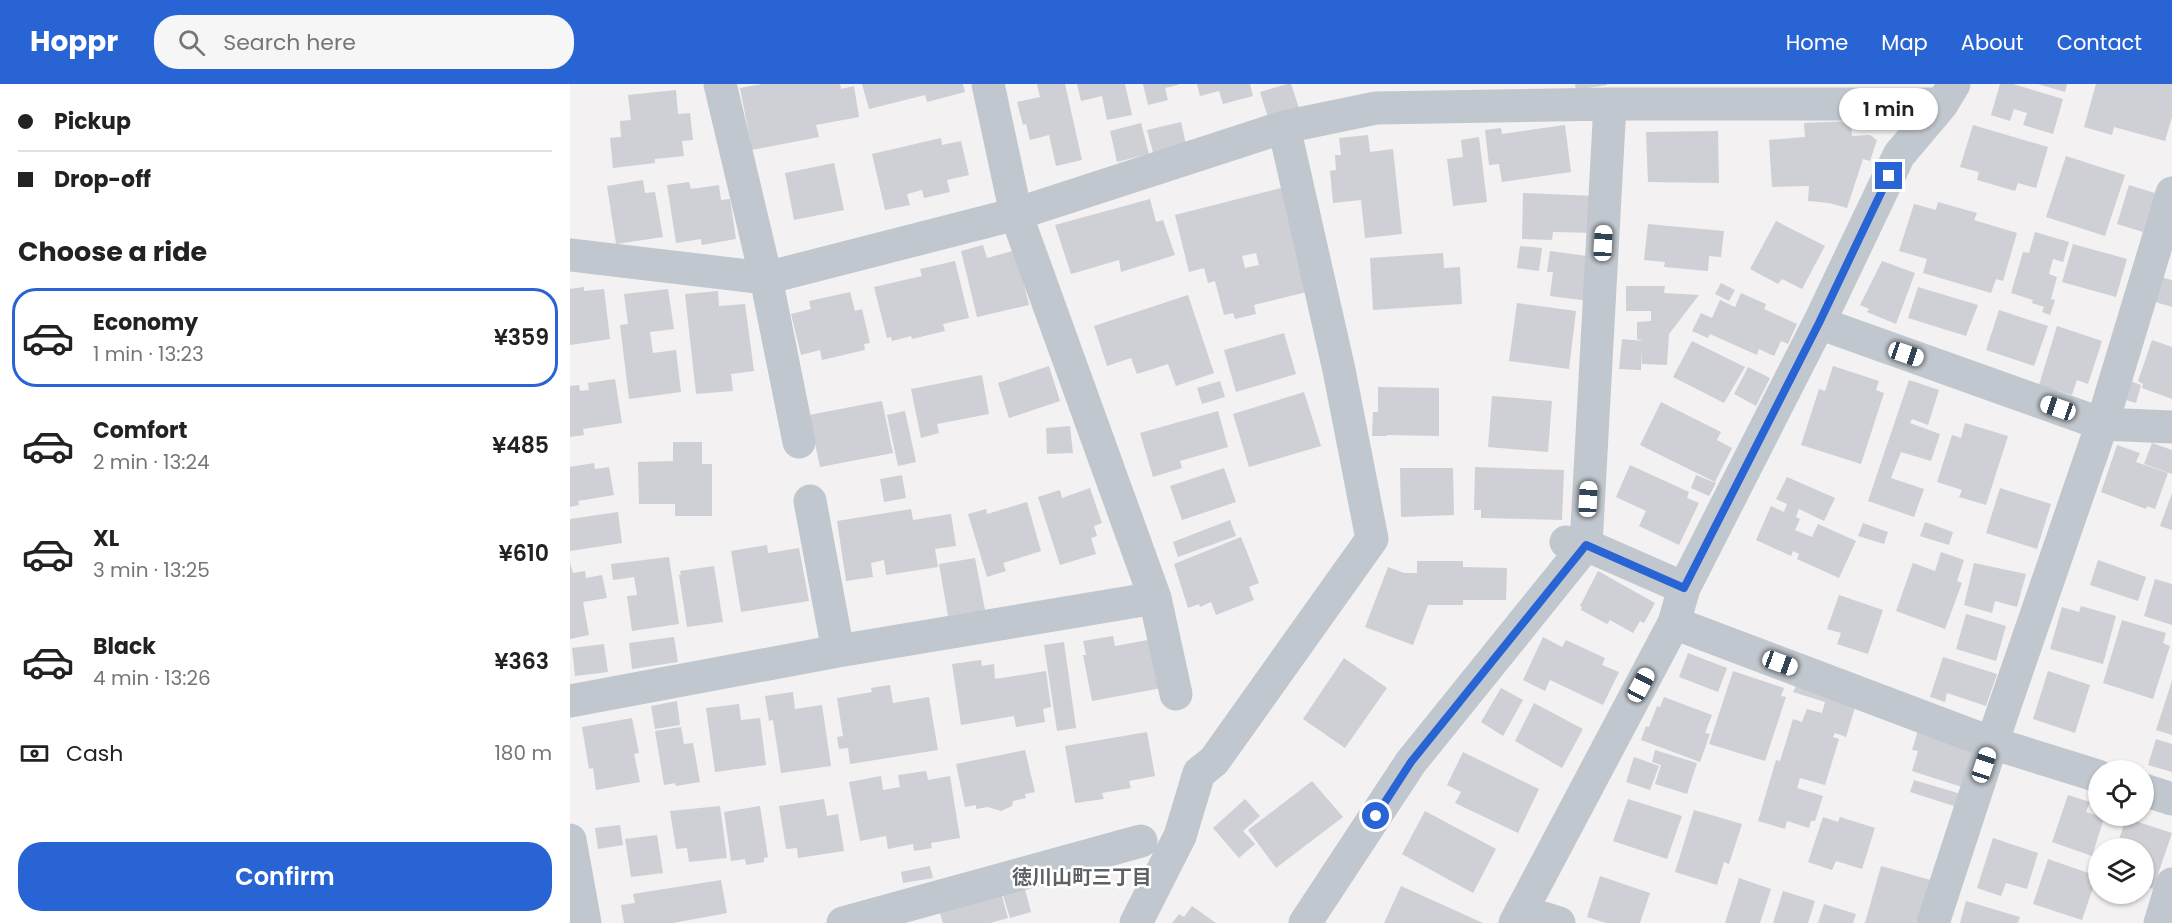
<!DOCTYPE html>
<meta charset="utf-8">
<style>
body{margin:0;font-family:Poppins,"Noto Sans JP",sans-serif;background:#f6f6f6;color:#222;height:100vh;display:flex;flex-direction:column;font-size:22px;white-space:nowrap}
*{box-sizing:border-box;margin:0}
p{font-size:20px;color:#767676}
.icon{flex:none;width:33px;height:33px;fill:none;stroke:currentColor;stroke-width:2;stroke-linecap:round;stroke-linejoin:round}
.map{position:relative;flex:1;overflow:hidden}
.side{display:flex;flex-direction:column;background:#fff;width:570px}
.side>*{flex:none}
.hud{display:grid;align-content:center;height:132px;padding:0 18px;background:#fff}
.buttons{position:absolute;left:1518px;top:676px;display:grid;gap:12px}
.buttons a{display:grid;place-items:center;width:66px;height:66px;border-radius:50%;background:#fff;box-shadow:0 2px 4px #0004;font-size:30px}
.end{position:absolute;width:27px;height:27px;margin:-14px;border:8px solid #2964d4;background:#fff;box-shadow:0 0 0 3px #fff}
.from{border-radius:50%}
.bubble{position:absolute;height:42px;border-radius:21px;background:#fff;box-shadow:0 2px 4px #0004;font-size:20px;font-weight:600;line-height:42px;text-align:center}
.car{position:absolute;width:18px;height:36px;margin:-18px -9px;border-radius:8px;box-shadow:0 0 4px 2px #0007;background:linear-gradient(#fff 24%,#345 0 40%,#fff 0 76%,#345 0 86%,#fff 0)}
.hud b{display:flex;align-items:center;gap:21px;height:57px;font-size:22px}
.hud b+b{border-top:2px solid #e0e0e0}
.hud i{width:15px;height:15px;background:#222}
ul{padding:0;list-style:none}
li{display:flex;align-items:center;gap:18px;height:99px;margin:0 12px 9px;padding:0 6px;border:3px solid transparent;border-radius:24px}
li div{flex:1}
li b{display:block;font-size:22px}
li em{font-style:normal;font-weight:600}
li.current{border-color:#2964d4}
li>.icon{width:54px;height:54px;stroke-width:1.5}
h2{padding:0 18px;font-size:27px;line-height:72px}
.pay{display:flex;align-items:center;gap:15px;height:66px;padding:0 18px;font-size:22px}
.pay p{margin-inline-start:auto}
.button{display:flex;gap:12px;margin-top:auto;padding:12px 18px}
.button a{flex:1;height:69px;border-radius:24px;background:#2964d4;color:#fff;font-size:24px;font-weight:600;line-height:69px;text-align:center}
header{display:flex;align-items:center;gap:36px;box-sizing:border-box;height:84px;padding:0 30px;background:#2964d4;color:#fff}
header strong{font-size:28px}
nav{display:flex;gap:33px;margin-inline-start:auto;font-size:21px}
.search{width:420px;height:54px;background:#f6f6f6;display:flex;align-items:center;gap:15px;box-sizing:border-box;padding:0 21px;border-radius:24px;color:#767676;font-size:22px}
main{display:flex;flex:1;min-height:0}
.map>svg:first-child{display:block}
</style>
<header>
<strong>Hoppr</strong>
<div class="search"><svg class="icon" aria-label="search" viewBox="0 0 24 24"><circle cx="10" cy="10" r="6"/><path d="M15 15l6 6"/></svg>Search here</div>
<nav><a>Home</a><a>Map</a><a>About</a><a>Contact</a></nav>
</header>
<main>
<section class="side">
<div class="hud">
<b><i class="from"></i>Pickup</b>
<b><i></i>Drop-off</b>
</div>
<h2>Choose a ride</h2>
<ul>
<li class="current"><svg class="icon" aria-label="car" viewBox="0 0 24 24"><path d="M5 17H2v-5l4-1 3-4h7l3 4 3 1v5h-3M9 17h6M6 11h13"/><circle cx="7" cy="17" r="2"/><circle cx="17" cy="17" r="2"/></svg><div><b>Economy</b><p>1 min · 13:23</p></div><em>¥359</em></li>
<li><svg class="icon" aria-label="car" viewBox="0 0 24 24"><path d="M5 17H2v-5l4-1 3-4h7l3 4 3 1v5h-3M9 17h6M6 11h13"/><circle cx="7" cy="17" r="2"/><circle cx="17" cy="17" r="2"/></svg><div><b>Comfort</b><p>2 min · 13:24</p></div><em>¥485</em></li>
<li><svg class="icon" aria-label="car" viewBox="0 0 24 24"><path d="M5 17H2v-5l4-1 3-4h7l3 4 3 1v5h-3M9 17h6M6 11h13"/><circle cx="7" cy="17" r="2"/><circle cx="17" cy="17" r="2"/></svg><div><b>XL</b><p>3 min · 13:25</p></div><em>¥610</em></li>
<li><svg class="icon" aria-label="car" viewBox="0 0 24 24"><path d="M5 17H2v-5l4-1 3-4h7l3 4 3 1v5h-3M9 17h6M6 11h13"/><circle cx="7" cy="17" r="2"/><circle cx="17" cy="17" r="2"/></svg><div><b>Black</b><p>4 min · 13:26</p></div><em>¥363</em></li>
</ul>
<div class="pay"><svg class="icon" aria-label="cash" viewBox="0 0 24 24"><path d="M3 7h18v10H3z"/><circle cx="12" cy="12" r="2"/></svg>Cash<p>180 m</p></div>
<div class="button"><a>Confirm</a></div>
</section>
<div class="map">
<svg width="1602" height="839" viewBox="0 0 1602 839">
<rect width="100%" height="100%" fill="#f3f1f1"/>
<path fill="#ced0d5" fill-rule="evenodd" d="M192 0H270L271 5 284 2 289 33 246 41 249 53 182 66 170 4Z
M292 0H393L395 8 357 18 355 11 299 25Z
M467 0H495L512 76 486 82 479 51 460 56 456 40 453 41 447 18 470 13Z
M507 0H555L562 31 537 36 532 12 511 17Z
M573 0H608V1L595 4 598 16 578 21Z
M627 0H680L683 12 653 20 649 7 630 12Z
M717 0H721L732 33 701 43 690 8Z
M1005 0H1037V1L1006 6Z
M1430 0H1443L1493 15 1483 50 1453 41 1457 29 1444 25 1440 37 1421 31Z
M1468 0H1497L1495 8Z
M1526 0H1602V33L1595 57 1544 43 1542 51 1514 43Z
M106 6 108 30 120 29 123 56 112 57 114 72 85 75V79L43 84 40 54 51 53 50 37 61 36 58 11Z
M1281 37 1282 52 1300 51 1307 56 1300 77 1293 75 1277 124 1259 119 1238 117 1239 102 1202 103 1199 56 1235 53 1234 39Z
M611 38 617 65 584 72 577 46Z
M571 39 579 70 547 78 540 47Z
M995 41 1001 88 932 98 929 80 919 81 915 46 931 44 932 50Z
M1403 41 1478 63 1466 104 1448 99 1445 107 1407 96 1409 88 1390 83Z
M1148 47 1149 99 1078 98 1076 48Z
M798 51 800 68 823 65 832 150 795 154 791 116 763 119 760 87 766 86 765 71H771L769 54Z
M909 53 917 118 883 122 877 75 893 73 891 56Z
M371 54 372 61 391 57 399 91 377 96 380 108 354 114 352 106 337 110 340 121 315 126 302 70Z
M1496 72 1555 91 1535 152 1476 133Z
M264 79 274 126 224 136 215 89Z
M73 96 75 109 85 108 93 153 46 160 37 102Z
M119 98 121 105 149 101 151 116 160 115 166 155 132 161 131 155 106 159 97 101Z
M1559 101 1585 109 1573 148 1547 140Z
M715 103 741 207 684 221 686 230 665 235 663 229 654 231 645 197 638 199 634 184 619 188 605 131ZM686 169 689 181 675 184 672 172Z
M953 109 1025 112 1024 149 983 148 982 156 952 155Z
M580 115 586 138 593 136 605 171 551 188 549 176 501 190 485 141Z
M1368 118 1407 129 1404 136 1447 149 1433 197 1426 195 1421 209 1353 189 1357 175 1329 167 1344 120 1366 126Z
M1206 137 1255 162 1232 205 1212 195 1208 200 1180 185Z
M1078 140 1154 147 1151 173 1139 172 1138 187 1094 183 1095 178 1074 176Z
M1465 148 1499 158 1493 178 1483 175 1479 190 1487 193 1481 215 1485 216 1480 231 1472 228 1474 223 1462 219 1463 216 1441 209 1453 168 1459 169Z
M1503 160 1557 175 1546 213 1492 198Z
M413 161 417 174 446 166 459 221 407 233 391 167Z
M950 162 972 164 969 187 947 184Z
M980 167 1032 174 1019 217 980 212 983 188H977Z
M873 169 874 184 890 183 892 220 803 226 800 174Z
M385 177 399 234 373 240 375 247 342 255 341 252 322 257 321 253 317 254 304 203 352 192 350 185Z
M1312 177 1345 189 1326 240 1297 228 1299 225 1290 221Z
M1590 193 1602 196V223L1582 217Z
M1151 199 1165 206 1159 217 1145 210Z
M1056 202H1095L1094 209 1129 211 1099 250 1097 281 1072 280V265L1071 286 1049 285 1052 255 1073 257 1067 255V238L1081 237V227H1056Z
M14 203V207L34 205 40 255 0 261V205Z
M1348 203 1408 221 1396 252 1338 234Z
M98 205 104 245 80 248 83 269 106 266 111 308 59 315 50 241 58 240 54 210Z
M148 207 149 222 175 220 184 287 161 290 163 307 126 310 115 210Z
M280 208 285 227 292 225 300 259 294 260 295 266 252 276 250 266 231 271 221 230 241 225 239 217Z
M1171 209 1196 220 1194 225 1227 240 1218 260 1211 257 1204 272 1189 265 1187 271 1140 250 1138 254 1122 247 1131 229 1142 234 1150 216 1165 223Z
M618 211 644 289 606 302 598 280 567 290 561 274 537 282 524 242Z
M947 219 1006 227 999 285 939 277Z
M1429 226 1478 242 1464 282 1416 266Z
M1487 242 1532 257 1518 300 1507 296 1502 311 1469 301Z
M714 249 726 290 666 308 654 266Z
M1582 256 1602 263V315L1572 304 1573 300 1568 297Z
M1122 257 1175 283 1154 319 1103 293Z
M479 282 490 317 439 334 428 299Z
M1263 282 1309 297 1306 306 1314 309 1291 380 1231 361 1249 305 1255 307Z
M1178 283 1200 294 1186 322 1164 310Z
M412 291 419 330 367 340 369 349 351 354 341 305Z
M45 295 52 339 13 345 14 351 0 353V302L9 301 10 307 19 306 18 299Z
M1339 296 1369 306 1358 341 1342 335 1340 339 1370 350 1361 377 1331 368 1321 394 1354 405 1344 433 1298 417Z
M1558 296 1571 301 1566 319 1552 315Z
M650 297 655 313 632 320 627 304Z
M808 303 869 304V352L817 351V352H802L803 328H808Z
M734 308 751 362 679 383 663 330Z
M922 312 982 317 978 368 918 363Z
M312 317 323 369 250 383 239 331Z
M1091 318 1151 348 1147 356 1162 364 1145 398 1070 361Z
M335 327 346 378 328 382 317 331Z
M648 327 658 363 610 377 612 384 583 393 570 349Z
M1395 339 1438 352 1416 421 1389 413 1392 406 1367 398 1382 351 1391 354Z
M500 342 503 369 477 370 476 344Z
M103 358H132V380H142V432H105V420H69L68 378 103 377Z
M1582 359 1602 366V390L1574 380Z
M1547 361 1570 369 1566 378 1598 389 1585 425 1577 422 1576 425 1531 408Z
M24 379 25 385 39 383 44 411 8 417 9 421 0 423V383Z
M1060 381 1119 408 1117 414 1129 419 1109 461 1069 442 1076 427 1046 413Z
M905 383 994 386 992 436 911 434V426H904Z
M654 384 666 418 612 436 600 402Z
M830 384H883L884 431 831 433Z
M332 391 336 414 314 418 310 395Z
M1126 391 1146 399 1139 412 1121 404Z
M1217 393 1265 414 1254 437 1229 425 1226 433 1230 435 1225 446 1242 453 1248 440 1286 457 1269 494 1227 475 1229 470 1223 467 1221 472 1186 456 1201 422 1214 428 1217 420 1206 415Z
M520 404 532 439 524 442 527 452 521 454 526 470 490 481 468 413 490 406 492 414Z
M1430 404 1481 420 1467 465 1416 449Z
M1602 409V446L1590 442Z
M457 418 471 467 433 479 436 487 417 493 398 430 416 425 417 430Z
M341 425 343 436 381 430 386 462 365 465 368 483 316 491 314 476 301 479 303 493 276 497 267 437Z
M48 428 52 459 0 467V435Z
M660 436 666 452 608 473 603 458Z
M1355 438 1383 448 1379 461 1350 452Z
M1293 439 1318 448 1314 460 1288 452Z
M671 453 689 499 679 503 684 516 646 531 641 518 630 523 629 520 618 524 604 480Z
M197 461 198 469 229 464 239 517 171 528 161 467Z
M1371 468 1394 476 1387 497 1392 499 1375 545 1326 527 1343 479 1365 487Z
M99 473 109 540 62 547 57 512 67 511 64 493 43 496 41 480Z
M405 474 415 526 378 532 369 480Z
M1528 476 1576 493 1568 517 1520 501Z
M847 477H893V483L937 484 936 516H893V521H858L843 561 795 543 818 483 834 489H847Z
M0 479 3 489 15 487 16 494 32 491 37 514 13 518 19 551 0 555Z
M1404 479 1456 490 1447 523 1425 517 1422 529 1394 521Z
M144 482 153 538 117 543 109 491H111L110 487Z
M1028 487 1085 519 1074 539 1070 537 1063 549 1040 536 1037 540 1011 526 1012 523 1010 522Z
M1585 495 1602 500V541L1574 532Z
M1269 511 1313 526 1298 570 1267 560 1271 549 1257 545Z
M1511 522 1546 532 1533 580 1480 565 1492 523 1509 528Z
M1396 530 1436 542 1426 577 1386 565Z
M1552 536 1596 549 1593 559 1600 562 1583 615 1533 599Z
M543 552 545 562 583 555 592 604 522 617 513 571H516L513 557Z
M104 553 108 578 62 585 59 559Z
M973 553 992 563 996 556 1035 574 1032 581 1049 588 1033 621 980 596 975 607 953 596Z
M494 558 506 644 487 647 474 561Z
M34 560 38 588 5 592 2 564Z
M1118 569 1157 584 1148 608 1109 593Z
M1373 573 1427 590 1416 622 1377 609 1375 618 1360 613Z
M774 574 817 604 775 664 733 635Z
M411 576 412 582 424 580 425 595 476 587 481 623 473 625 475 638 446 643 444 632 391 641 382 580Z
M1163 587 1214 604 1211 612 1216 613 1195 677 1139 660Z
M1478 587 1520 601 1505 649 1463 635Z
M1602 597V651L1586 646Z
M320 601 323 619 359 613 368 666 280 680 278 664 269 665 267 653 273 652 267 614 302 608 301 604Z
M1226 602 1286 620 1276 653 1265 649 1263 653 1269 655 1255 701 1230 694 1227 704 1253 712 1245 737H1241L1239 744 1217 737 1215 745 1188 737 1206 676 1210 677 1223 635 1232 638 1237 625 1252 629 1255 618 1223 608Z
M931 604 953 616 933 652 911 638Z
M223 608 225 625 252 621 261 682 211 689 203 636 199 637 195 612Z
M1094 613 1142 631 1135 649 1140 650 1130 678 1071 656 1076 642 1079 643 1087 622 1090 623Z
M107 617 110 641 85 645 81 622Z
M964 619 1013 645 992 684 945 657Z
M169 620 171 636 190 634 196 681 145 688 136 624Z
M62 634 69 669 64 670 70 698 26 706 23 684 19 685 12 643Z
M1350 640 1406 659 1392 703 1342 687 1348 667 1342 666Z
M111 643 114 660 123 659 130 698 106 702 105 699 94 701 85 647Z
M577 648 585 692 559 697 561 704 532 709 534 715 505 719 495 662Z
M1586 655 1602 660V688L1578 681Z
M455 666 465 708 455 710 456 714 443 717 442 722 431 727 418 723 406 725V721L395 723 386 680Z
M1085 666 1127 679 1117 710 1085 700 1091 681 1082 678Z
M893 668 969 705 948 749 885 719 891 708 877 701Z
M1064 673 1089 682 1080 706 1056 698Z
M356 687 358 696 380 692 390 754 361 759 362 764 344 767 343 760 318 765 316 752 290 757 279 698 311 692 313 706 330 703 328 691Z
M1344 696 1391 710 1387 723 1340 708Z
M742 697 773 733 706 784 678 746Z
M1498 711 1520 718 1516 728 1534 734 1522 772 1482 758Z
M254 715 257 732 268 730 274 767 228 774 227 764 216 765 209 722Z
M675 715 690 732 673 747 685 760 669 774 643 744Z
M1058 715 1112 732 1097 775 1043 757Z
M150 722 157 774 119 778 117 764 106 765 100 727Z
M190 722 198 773 194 774V778L176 781 175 775 161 777 154 728Z
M1124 726 1172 740 1159 780 1154 778 1147 801 1105 788Z
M855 727 926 765 903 809 832 770Z
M1253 733 1268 738 1270 733 1305 744 1292 785 1266 777 1262 786 1238 778Z
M1556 734 1602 749 1583 805 1575 802 1574 806V765H1546Z
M50 741 53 761 28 765 25 744Z
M87 751 93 789 61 793 55 755Z
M1423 754 1468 769 1457 805 1436 799 1431 812 1407 804Z
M1478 775 1527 792 1512 836 1463 820Z
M360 782 363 794 333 799 331 788Z
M1311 782 1364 797 1346 839H1295Z
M1030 792 1080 809 1070 839H1036L1017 833Z
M1169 794 1201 805 1190 839H1155Z
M151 796 157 829 103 839H54L51 821 65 819 63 810Z
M454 802 461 828 440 834 432 808Z
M831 802 913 839H814Z
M430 805 438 834 420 839H373L369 826Z
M1213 807 1245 817 1238 839H1203Z
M1396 817 1450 833 1448 839H1390Z
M1254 820 1286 830 1283 839H1248Z
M622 822 646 839H602L609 830 614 833Z"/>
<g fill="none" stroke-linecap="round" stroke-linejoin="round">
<path stroke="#c0c7ce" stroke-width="33" d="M150 0 196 194 229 358
M418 0 446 130 714 43 806 24 1040 20H1372
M0 171 196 194 446 130 585 514 268 567 0 617
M1249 239 1532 340 1602 109
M240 417 268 567
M996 458 1016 461 1114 504
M585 514 606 610
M1104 539 1422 659 1528 692
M1574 706 1602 715
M0 756 15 839
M951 827 989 839
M273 839 571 757
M566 839 610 752 629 689 644 677 802 455 769 286 714 43
M735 839 841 678 1016 461 1040 20
M945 839 1104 539 1114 504 1249 239 1329 71 1372 20 1384 0
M1363 839 1422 659 1532 340 1602 343
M1590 839 1602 800"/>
</g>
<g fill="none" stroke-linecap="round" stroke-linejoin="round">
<path stroke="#2964d4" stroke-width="8" d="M806 732 841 678 1016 461 1114 504 1249 239 1319 92"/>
</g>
<g text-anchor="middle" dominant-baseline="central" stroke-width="5" stroke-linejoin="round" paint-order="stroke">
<g font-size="20" font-weight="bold" fill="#5e6065" stroke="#fff">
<text x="512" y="793">徳川山町三丁目</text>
</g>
</g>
</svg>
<div class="buttons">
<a><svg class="icon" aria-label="locate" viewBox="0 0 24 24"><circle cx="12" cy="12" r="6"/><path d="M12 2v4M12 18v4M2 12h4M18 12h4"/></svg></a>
<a><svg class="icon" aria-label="layers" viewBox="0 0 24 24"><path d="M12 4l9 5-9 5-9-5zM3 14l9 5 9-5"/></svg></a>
</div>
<i class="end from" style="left:806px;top:732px"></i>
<i class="end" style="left:1319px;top:92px"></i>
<div class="bubble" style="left:1269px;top:4px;width:99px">1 min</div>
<i class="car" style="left:1033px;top:159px;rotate:3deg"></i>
<i class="car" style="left:1336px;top:270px;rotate:109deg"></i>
<i class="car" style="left:1488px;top:324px;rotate:289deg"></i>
<i class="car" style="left:1018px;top:415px;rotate:3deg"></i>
<i class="car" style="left:1210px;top:579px;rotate:110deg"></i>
<i class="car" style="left:1071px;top:601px;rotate:28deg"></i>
<i class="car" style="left:1414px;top:681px;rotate:18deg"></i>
</div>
</main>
